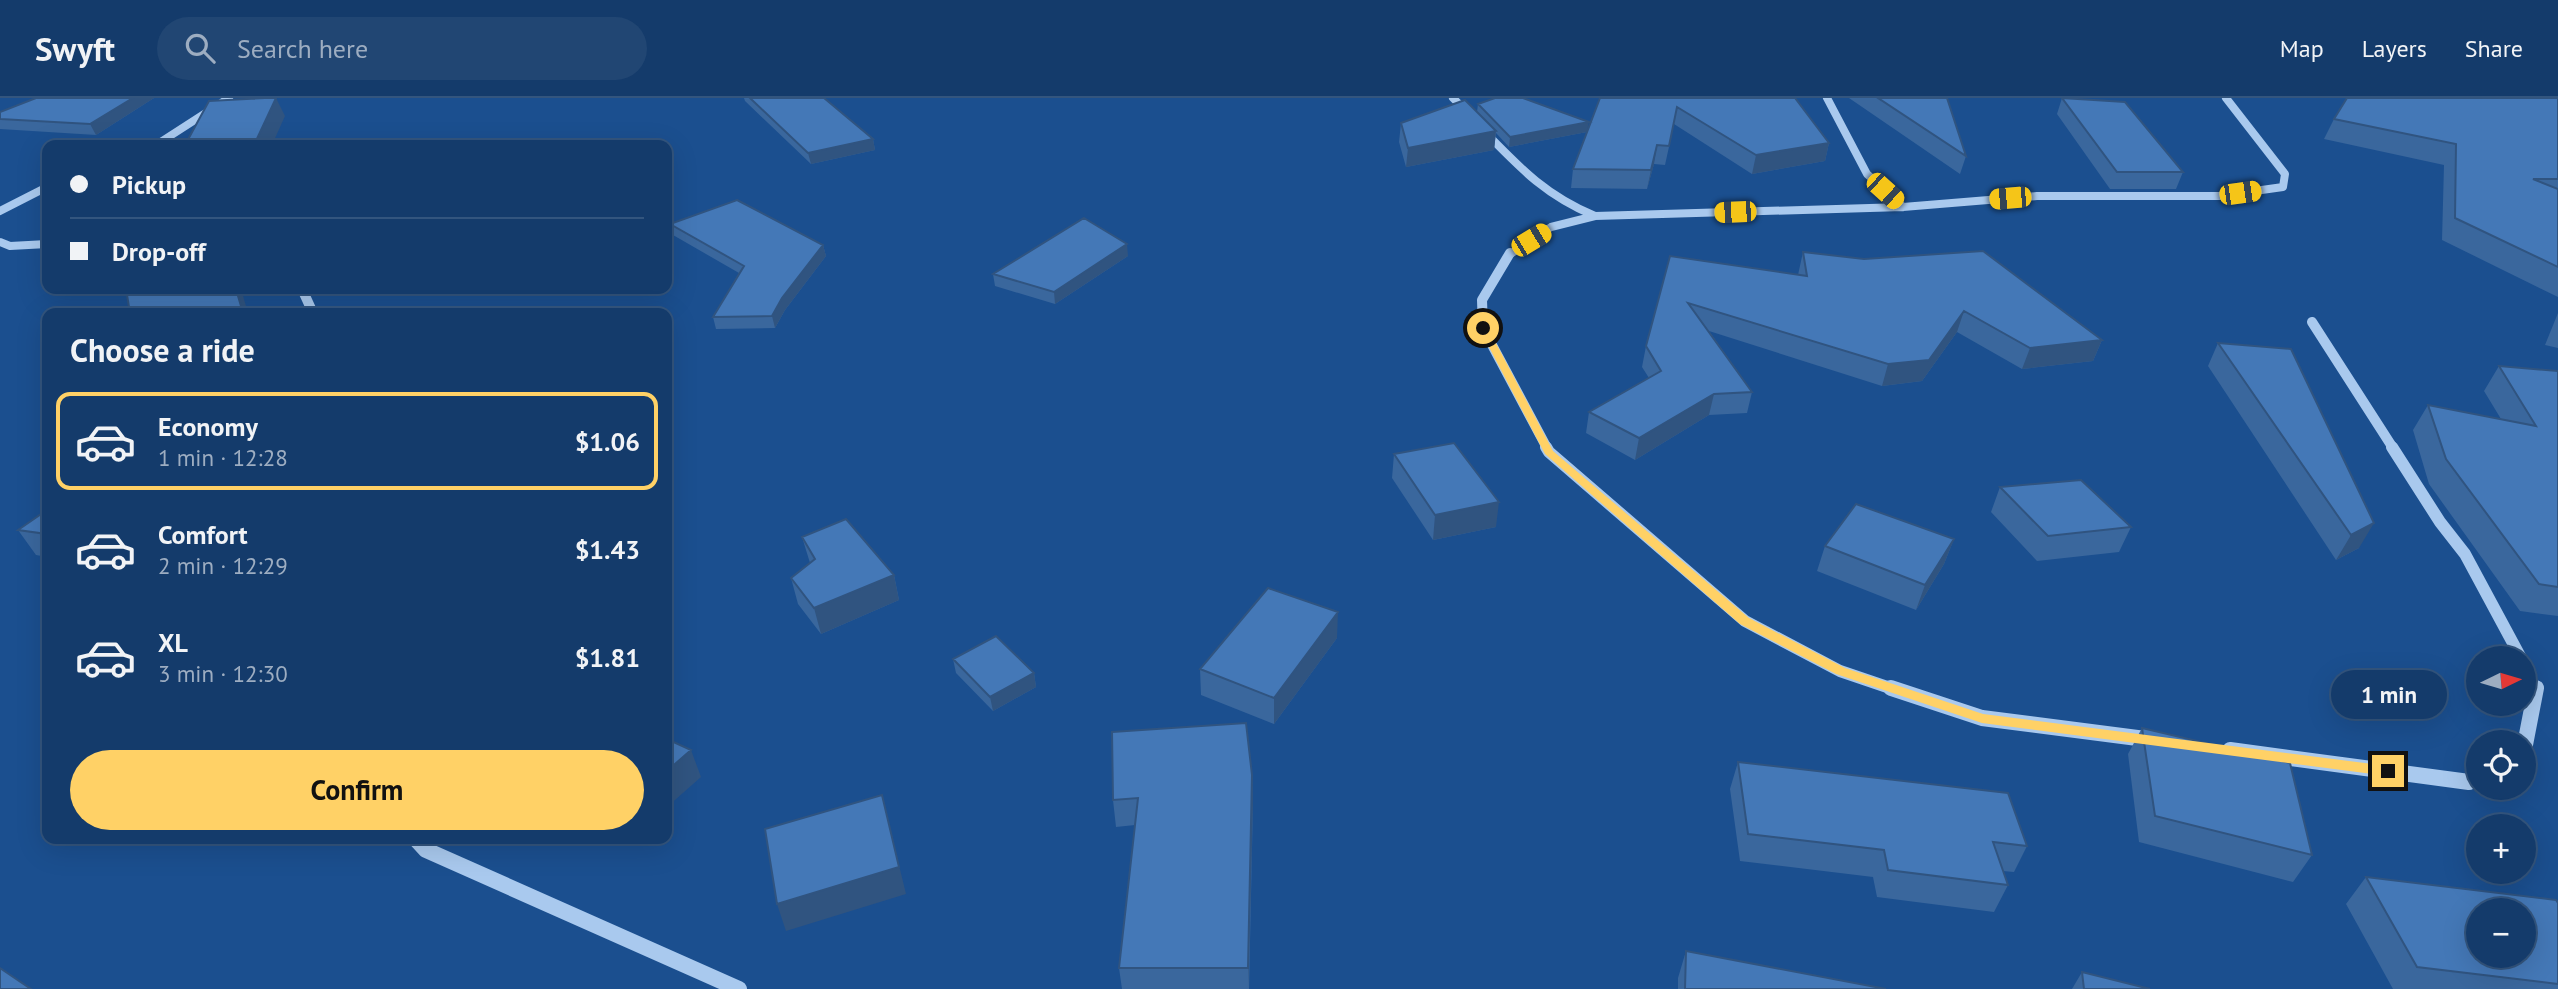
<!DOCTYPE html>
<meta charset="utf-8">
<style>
body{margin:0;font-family:"PT Sans",sans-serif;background:#214673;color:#f1f3f6;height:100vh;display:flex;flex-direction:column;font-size:26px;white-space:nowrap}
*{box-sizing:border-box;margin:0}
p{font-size:23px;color:#9dadc1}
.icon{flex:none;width:38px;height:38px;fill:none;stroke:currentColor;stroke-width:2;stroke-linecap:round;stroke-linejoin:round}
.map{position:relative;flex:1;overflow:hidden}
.details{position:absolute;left:42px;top:210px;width:630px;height:536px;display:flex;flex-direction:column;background:#143b6b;border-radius:14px;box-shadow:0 7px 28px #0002,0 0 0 2px #33557e}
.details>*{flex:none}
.hud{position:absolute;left:42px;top:42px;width:630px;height:154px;border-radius:14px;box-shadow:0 7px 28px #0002,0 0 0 2px #33557e;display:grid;align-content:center;height:154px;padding:0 28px;background:#143b6b}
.needle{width:46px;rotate:85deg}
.fabs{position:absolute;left:2466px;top:548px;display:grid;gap:14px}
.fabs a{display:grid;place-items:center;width:70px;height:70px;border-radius:50%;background:#143b6b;box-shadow:0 7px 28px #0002,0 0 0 2px #33557e;font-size:35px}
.end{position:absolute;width:32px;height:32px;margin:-16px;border:9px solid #ffd166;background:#111;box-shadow:0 0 0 4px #111}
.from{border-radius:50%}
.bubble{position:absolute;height:49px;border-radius:24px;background:#143b6b;box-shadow:0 7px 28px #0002,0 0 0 2px #33557e;font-size:23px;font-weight:700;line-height:49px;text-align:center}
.car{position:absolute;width:21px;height:42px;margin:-21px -10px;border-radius:9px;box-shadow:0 0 5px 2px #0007;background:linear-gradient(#f5c518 24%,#345 0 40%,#f5c518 0 76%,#345 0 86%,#f5c518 0)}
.hud b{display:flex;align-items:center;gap:24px;height:66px;font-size:26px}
.hud b+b{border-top:2px solid #33557e}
.hud i{width:18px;height:18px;background:#f1f3f6}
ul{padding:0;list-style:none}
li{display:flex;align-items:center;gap:21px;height:98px;margin:0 14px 10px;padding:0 14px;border:4px solid transparent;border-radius:14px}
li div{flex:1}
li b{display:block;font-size:26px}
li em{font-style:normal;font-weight:700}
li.current{border-color:#ffd166}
li>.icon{width:63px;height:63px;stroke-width:1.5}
h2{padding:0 28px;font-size:32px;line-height:84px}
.action{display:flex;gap:14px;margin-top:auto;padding:14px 28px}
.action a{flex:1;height:80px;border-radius:42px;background:#ffd166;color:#111;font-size:28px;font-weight:700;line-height:80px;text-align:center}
header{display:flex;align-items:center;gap:42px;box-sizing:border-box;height:98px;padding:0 35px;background:#143b6b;border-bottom:2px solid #33557e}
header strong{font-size:33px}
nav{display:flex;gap:38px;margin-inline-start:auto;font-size:24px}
.search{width:490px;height:63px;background:#214673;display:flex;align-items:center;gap:18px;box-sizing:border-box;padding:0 24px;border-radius:38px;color:#9dadc1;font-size:26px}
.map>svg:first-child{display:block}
</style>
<header>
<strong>Swyft</strong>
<div class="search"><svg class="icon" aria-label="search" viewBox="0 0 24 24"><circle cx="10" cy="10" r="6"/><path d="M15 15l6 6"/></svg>Search here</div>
<nav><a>Map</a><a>Layers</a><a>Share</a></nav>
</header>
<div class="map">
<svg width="2558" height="891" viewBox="0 0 2558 891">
<rect width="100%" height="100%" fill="#1b4f8f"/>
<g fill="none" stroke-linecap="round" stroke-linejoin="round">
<path stroke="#a9c9ee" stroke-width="8" d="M1453 0 1469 16
M1827 0 1867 76 1903 109
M1483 32C1520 70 1545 97 1595 118L1903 109 2037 98H2219L2283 89 2285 76 2226 0
M156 47 229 0
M0 113 47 89
M0 144 10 148 47 146
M1509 157 1551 129 1595 118"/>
<path stroke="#a9c9ee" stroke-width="10" d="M1510 155 1482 202 1483 230 1547 350
M302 191 313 215
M2312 224 2393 350"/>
<path stroke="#a9c9ee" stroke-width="12" d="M1546 349 1549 354 1745 523 1840 573 1896 592
M2392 349 2440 424 2465 456 2521 560
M2524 565 2535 592"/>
<path stroke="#a9c9ee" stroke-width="16" d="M1891 590 1982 620 2153 642
M2230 652 2469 684 2478 678
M2524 652 2536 590
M415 740 426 752 739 891"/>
</g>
<path fill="#3a679d" d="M36 0H154L96 37 0 31V14Z
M744 0H824L873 41 875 52 811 66 745 3Z
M1600 0H1795L1829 45 1825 63 1752 76 1674 26 1665 67 1654 66 1647 91 1571 90 1573 71 1587 34 1509 49 1496 35 1494 52 1406 69 1399 44 1401 25 1477 14 1478 6 1587 33Z
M1849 0H1947L1966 58 1960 76Z
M2062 0 2183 74 2176 91H2110L2057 16Z
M2558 0V199L2442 142 2444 67 2324 41 2334 21Z
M670 126 823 147 826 158 785 212 775 230 716 231 713 219 739 175 673 137Z
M1803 154 2102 242 2093 263 2022 271 1957 234 1922 283 1882 288 1709 233 1752 294 1747 315 1709 317 1635 362 1586 335 1589 314 1649 280 1642 269 1646 248 1670 158 1798 177Z
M1128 158 1055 206 995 188 993 176Z
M2558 215V250L2545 247Z
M2218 245 2291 251 2359 450 2336 462 2208 268Z
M2499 268 2558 273V518L2520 513 2429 386 2413 332 2428 307 2501 321 2484 293Z
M1394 356 1496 429 1433 442 1392 380Z
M2000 389 2131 429 2119 454 2037 463 1991 414Z
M47 412V459L36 457 18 432Z
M802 439 894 477 899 502 821 536 798 506 791 480 810 465Z
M1954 441 1944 466 1916 512 1817 473 1825 448Z
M1337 540 1274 626 1201 597 1200 571Z
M953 561 1034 575 1036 589 993 613 956 575Z
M2142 630 2312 757 2293 784 2139 744 2128 656Z
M1738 664 2027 748 2014 774 2003 773 2008 787 1994 814 1877 799 1873 779 1740 763 1730 691Z
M1252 677 1253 704 1249 891H1122L1119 870 1135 727 1116 729 1113 702Z
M2366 779 2558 805V891H2393L2346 806Z
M1686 853 1886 891H1678V880Z
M2082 874 2150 891H2072Z"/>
<path fill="#305480" d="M133 0H154L96 37 90 26Z
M276 0 285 18 272 47H254Z
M1589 24 1587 34 1509 49 1510 39Z
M1496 33 1494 52 1406 69 1408 50Z
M873 41 875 52 811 66 808 55Z
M1829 45 1825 63 1752 76 1756 57Z
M1657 47 1654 66 1647 91 1651 72Z
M1127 146 1128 158 1055 206 1054 194Z
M823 147 826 158 785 212 775 230 772 218 782 200Z
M236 191H241L248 215H243Z
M1964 213 1957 234 1922 283 1882 288 1888 266Z
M2102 242 2093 263 2022 271 2030 250Z
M1714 296 1709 317 1635 362 1639 340Z
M1499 404 1496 429 1433 442 1435 417Z
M2374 425 2359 450 2336 462 2351 437Z
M1954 441 1944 466 1916 512 1925 487Z
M894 477 899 502 821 536 814 510Z
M1338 514 1337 540 1274 626V600Z
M667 543 670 552 667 553Z
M1034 575 1036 589 993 613 990 599Z
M691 652 701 679 667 709V673Z
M1252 677 1253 704 1248 891V870Z
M882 697 906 796 786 833 777 806Z"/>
<path fill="#4478b7" stroke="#305480" stroke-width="2" fill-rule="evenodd" d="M36 0H133L90 26 0 21V14Z
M265 0H276L254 47H185L209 3Z
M750 0H824L873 41 808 55Z
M1495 0H1523L1589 24 1510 39 1478 6Z
M1600 0H1795L1829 45 1756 57 1677 9 1669 48 1657 47 1651 72 1573 71Z
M1878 0H1947L1966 58Z
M2062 0 2125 4 2183 74H2117Z
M2347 0H2558V81H2533L2558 91V169L2455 120 2456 46 2334 21Z
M1465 2 1496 33 1408 50 1401 25Z
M737 102 823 147 782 200 772 218 713 219 744 168 670 126Z
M1084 120 1127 146 1054 194 993 176Z
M1983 153 2102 242 2030 250 1964 213 1929 262 1888 266 1688 205 1752 294 1714 296 1639 340 1589 314 1661 273 1646 248 1670 158 1807 178 1803 154 1864 161Z
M126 191H236L243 215H130Z
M2218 245 2291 251 2374 425 2351 437Z
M2499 268 2558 273V489L2539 486 2446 361 2428 307 2536 328Z
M1454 345 1499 404 1435 417 1394 356Z
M2081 382 2131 429 2048 438 2000 389Z
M1856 406 1954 441 1925 487 1825 448Z
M47 412V436L18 432Z
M846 421 894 477 814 510 791 480 815 461 802 439Z
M1268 490 1338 514 1274 600 1200 571Z
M996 538 1034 575 990 599 953 561Z
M1246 625 1252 677 1248 870H1119L1138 700 1113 702 1112 634Z
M2142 630 2290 665 2312 757 2155 718Z
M667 641 691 652 667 673Z
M1738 664 2008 695 2027 748 1993 744 2008 787 1888 772 1884 752 1748 736Z
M882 697 899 769 777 806 765 731Z
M2366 779 2556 802 2558 805V886L2417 869ZM2478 812H2524V858H2478Z
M1686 853 1886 891H1685Z
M0 870 31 891H0Z
M2082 874 2150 891H2084Z"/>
<path fill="#ffd166" d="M1483 227 1488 230 1553 353 1749 520 1845 570 1983 616 2388 668 2395 673 2388 678 1982 625 1836 576 1740 526 1545 356 1479 230Z"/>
</svg>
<div class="fabs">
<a><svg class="needle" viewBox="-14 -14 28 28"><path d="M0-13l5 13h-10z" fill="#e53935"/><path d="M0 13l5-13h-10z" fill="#9dadc1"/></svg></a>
<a><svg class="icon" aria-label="locate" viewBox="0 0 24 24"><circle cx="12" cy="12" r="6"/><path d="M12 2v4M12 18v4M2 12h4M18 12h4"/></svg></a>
<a>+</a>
<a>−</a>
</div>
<i class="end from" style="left:1483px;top:230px"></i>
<i class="end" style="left:2388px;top:673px"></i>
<div class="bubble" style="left:2331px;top:572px;width:116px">1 min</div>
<i class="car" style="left:1885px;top:93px;rotate:132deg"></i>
<i class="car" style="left:2240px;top:95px;rotate:82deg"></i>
<i class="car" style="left:2010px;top:100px;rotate:265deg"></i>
<i class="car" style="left:1735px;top:114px;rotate:268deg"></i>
<i class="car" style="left:1531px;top:142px;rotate:59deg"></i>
<div class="hud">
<b><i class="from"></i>Pickup</b>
<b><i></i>Drop-off</b>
</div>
<section class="details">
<h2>Choose a ride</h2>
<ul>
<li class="current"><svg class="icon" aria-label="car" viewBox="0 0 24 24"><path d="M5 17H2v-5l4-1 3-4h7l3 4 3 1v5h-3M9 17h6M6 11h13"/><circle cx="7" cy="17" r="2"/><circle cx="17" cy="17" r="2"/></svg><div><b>Economy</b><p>1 min · 12:28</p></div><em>$1.06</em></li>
<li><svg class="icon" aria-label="car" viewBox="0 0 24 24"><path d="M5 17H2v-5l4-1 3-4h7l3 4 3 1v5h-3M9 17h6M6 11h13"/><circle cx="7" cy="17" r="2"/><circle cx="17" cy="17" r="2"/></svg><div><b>Comfort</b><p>2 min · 12:29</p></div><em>$1.43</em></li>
<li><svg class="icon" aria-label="car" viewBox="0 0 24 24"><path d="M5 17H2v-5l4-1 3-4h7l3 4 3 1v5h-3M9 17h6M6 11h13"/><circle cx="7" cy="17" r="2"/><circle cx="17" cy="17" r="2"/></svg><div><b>XL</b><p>3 min · 12:30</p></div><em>$1.81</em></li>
</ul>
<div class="action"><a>Confirm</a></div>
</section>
</div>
